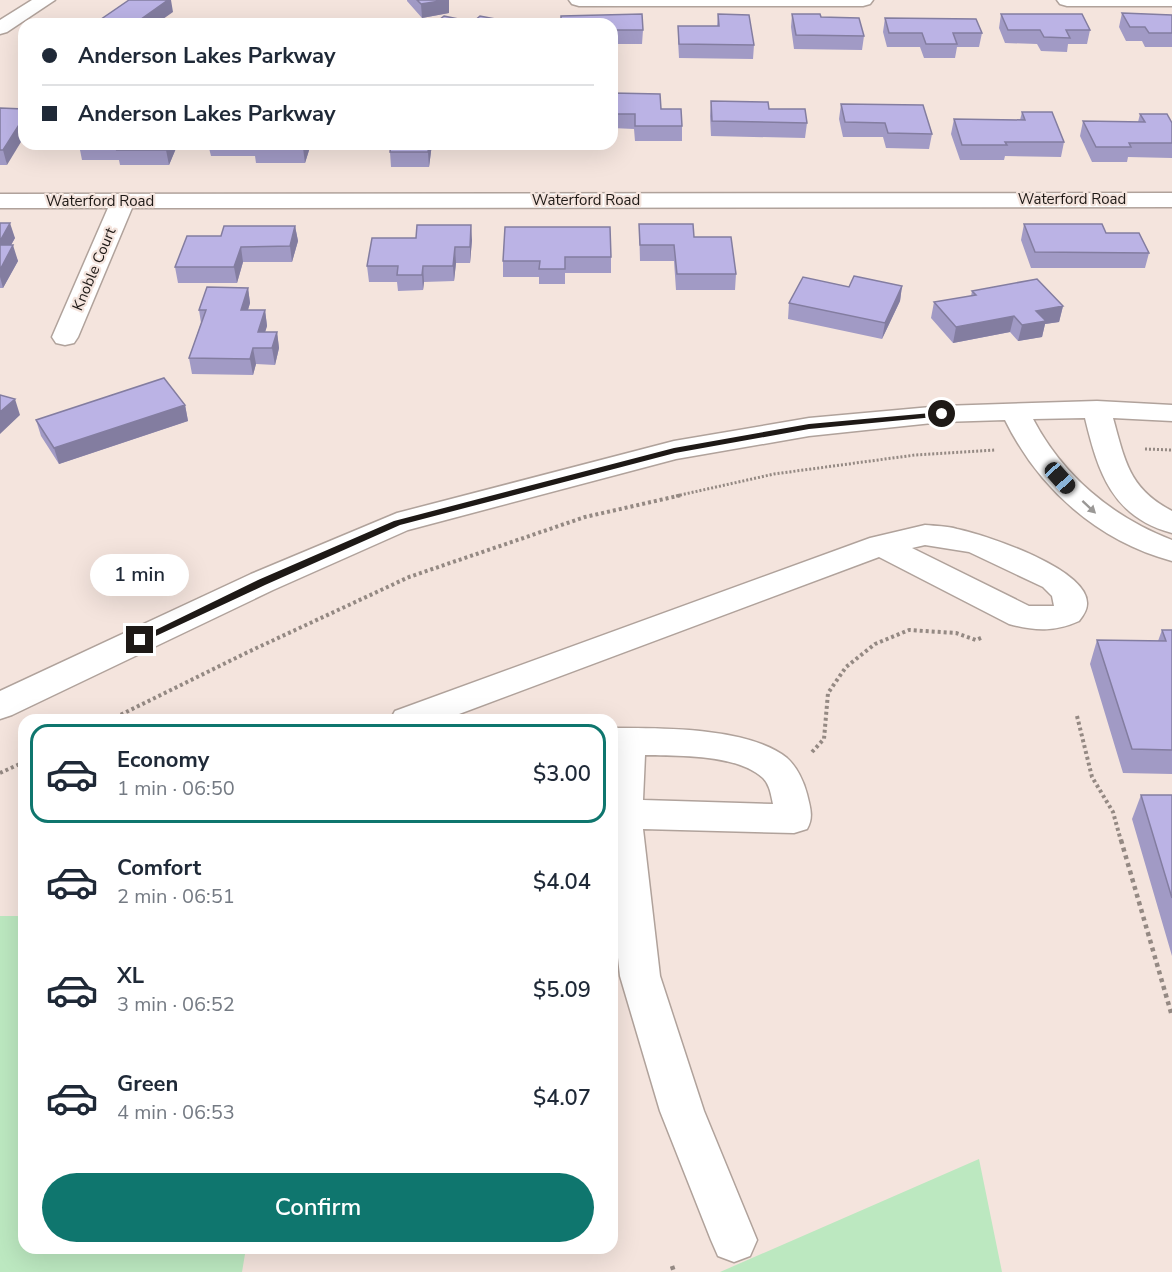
<!DOCTYPE html>
<meta charset="utf-8">
<style>
body{margin:0;font-family:"Nunito Sans",sans-serif;background:#f2f2f3;color:#1f2937;height:100vh;display:flex;flex-direction:column;font-size:22px;white-space:nowrap}
*{box-sizing:border-box;margin:0}
p{font-size:20px;color:#747a83}
.icon{flex:none;width:33px;height:33px;fill:none;stroke:currentColor;stroke-width:2;stroke-linecap:round;stroke-linejoin:round}
.map{position:relative;flex:1;overflow:hidden}
.details{position:absolute;left:18px;top:714px;width:600px;height:540px;display:flex;flex-direction:column;background:#fff;border-radius:18px;box-shadow:0 6px 24px #0002}
.details>*{flex:none}
.guide{position:absolute;left:18px;top:18px;width:600px;height:132px;border-radius:18px;box-shadow:0 6px 24px #0002;display:grid;align-content:center;height:132px;padding:0 24px;background:#fff}
.end{position:absolute;width:27px;height:27px;margin:-14px;border:8px solid #1e1916;background:#fff;box-shadow:0 0 0 3px #fff}
.from{border-radius:50%}
.bubble{position:absolute;height:42px;border-radius:21px;background:#fff;box-shadow:0 6px 24px #0002;font-size:20px;font-weight:600;line-height:42px;text-align:center}
.car{position:absolute;width:18px;height:36px;margin:-18px -9px;border-radius:8px;box-shadow:0 0 4px 2px #0007;background:linear-gradient(#222 24%,#8ab4d8 0 40%,#222 0 76%,#8ab4d8 0 86%,#222 0)}
.guide b{display:flex;align-items:center;gap:21px;height:57px;font-size:22px}
.guide b+b{border-top:2px solid #e0e1e3}
.guide i{width:15px;height:15px;background:#1f2937}
ul{padding:10px 0 0;list-style:none}
li{display:flex;align-items:center;gap:18px;height:99px;margin:0 12px 9px;padding:0 12px;border:3px solid transparent;border-radius:18px}
li div{flex:1}
li b{display:block;font-size:22px}
li em{font-style:normal;font-weight:600}
li.on{border-color:#0f766e}
li>.icon{width:54px;height:54px;stroke-width:1.5}
.primary-button{display:flex;gap:12px;margin-top:auto;padding:12px 24px}
.primary-button a{flex:1;height:69px;border-radius:36px;background:#0f766e;color:#fff;font-size:24px;font-weight:600;line-height:69px;text-align:center}
.map>svg:first-child{display:block}
</style>
<div class="map">
<svg width="1172" height="1272" viewBox="0 0 1172 1272">
<rect width="100%" height="100%" fill="#f4e4dd"/>
<path fill="#bce8c0" d="M24 916V1248H246L242 1272H0V916Z
M979 1159 1002 1272H720Z"/>
<g fill="none" stroke-linecap="round" stroke-linejoin="round">
<g stroke="#b0a29b" stroke-width="3">
<path id="minor" d="M32 0H55L7 32 0 34V20Z
M569 0H873L870 4 863 6H579L572 4Z
M1057 0H1172V6H1067L1060 4Z
M1172 193V207L132 208 78 337 74 343 65 345 56 343 52 337 108 208H0V194Z
M1097 401 1172 405V421L1113 418C1125 461 1129 489 1172 511V533C1112 517 1098 472 1085 418L1033 419C1063 476 1112 517 1172 540V561C1098 541 1039 489 1005 420L942 422 809 436 676 459 408 530 273 590 12 715 0 719V691L251 574 397 513 674 441 809 418 942 406Z
M925 525C936 526 947 526 957 529 986 535 1089 569 1087 604 1087 610 1083 616 1079 621 1055 632 1034 631 1009 624L879 557 443 720H390L395 711 870 538ZM925 545 969 552 1043 587 1052 596 1054 606H1029L912 548Z
M612 728C660 728 749 727 787 758 797 767 804 782 807 794 810 807 814 817 807 829L794 833 643 829 660 976 704 1111 757 1240 750 1256 734 1262 718 1256 711 1240 660 1111 620 976 612 903ZM645 755C679 756 737 754 763 778 770 785 771 795 773 804L643 800Z"/>
</g>
<path stroke="#948983" stroke-width="3" stroke-dasharray="2 2" stroke-linecap="butt" d="M1145 449 1172 450
M676 496 774 474 915 455 996 450"/>
<path stroke="#948983" stroke-width="4" stroke-dasharray="3 3" stroke-linecap="butt" d="M1077 716 1092 777 1113 812 1121 841
M110 720 248 652 409 577 585 517 682 495
M812 752 824 739 828 693 846 667 875 644 909 630 956 633 976 640 983 637
M0 773 24 762"/>
<path stroke="#948983" stroke-width="4.5" stroke-dasharray="4 4" stroke-linecap="butt" d="M1121 840 1172 1016
M672 1266 674 1272"/>
<use href="#minor" fill="#fff" fill-rule="evenodd"/>
</g>
<path fill="#a19ac5" d="M407 0H449V13L422 18 407 1Z
M1122 13 1172 15V47H1145L1142 41H1126L1119 27Z
M718 14 754 45 753 59 679 58 678 40V26H717Z
M792 14 821 17 864 36 862 50 794 49 791 27Z
M1001 14 1090 30 1087 44H1068L1067 52 1041 51 1037 44 1005 43 999 28Z
M885 18 982 33 979 47H957L955 58H924L920 47H887L883 32Z
M612 24 643 30 642 44H612Z
M612 93 661 109 682 126V141H635L634 129 612 128Z
M711 101 769 109 807 123 805 138 711 136 710 116Z
M841 104 932 134 929 149 886 148 883 137H843L839 119Z
M0 108 7 165H0Z
M1022 112 1064 142 1061 157 1005 156 1004 160H960L951 134 954 119 1020 120Z
M1140 114 1172 123V158L1128 157 1127 162H1092L1080 136 1083 121 1138 122Z
M79 144H176L177 146 169 165H120L119 160H82L79 145Z
M208 144H311L305 163H256L255 156H211Z
M432 144 429 167H391L390 152Z
M457 144H505V147L457 146Z
M0 223 15 238 11 245 18 261 3 288H0Z
M639 224 694 237 736 274 735 290H676L674 261H640Z
M1024 224 1106 233 1149 253 1145 268H1031L1021 240Z
M295 226 298 241 292 262H243L237 283H178L175 267 221 236Z
M505 227 611 257V273H565V284H539V277H503V261Z
M472 240 470 263H456L454 281 424 282 423 290 398 291 397 282H369L367 266Z
M902 286 900 301 882 339 788 319 789 303 849 287Z
M248 288 250 303 248 310H265L267 326 265 332H277L279 348 275 365 256 364 253 375 192 374 189 358 201 323 199 310Z
M972 291 1063 306 1059 322 1045 324 1042 337 1018 341 1010 332 953 343 931 318 934 302 971 296Z
M185 405 188 421 59 464 41 436 36 420Z
M1162 630H1172V774L1123 773 1090 664 1097 640 1158 641Z
M1141 795H1172V956L1132 819Z"/>
<path fill="#837da0" d="M168 0H171L173 12 156 24H134Z
M446 0H449V13L422 18 421 4Z
M24 117V137L7 165 3 150Z
M168 144H176L177 146 169 165 166 150Z
M304 144H311L305 163 303 148Z
M429 144H432L429 167 428 152Z
M10 223 15 238 2 261 0 252V241Z
M471 225 472 240 470 263V247Z
M295 226 298 241 292 262 290 246Z
M13 245 18 261 3 288 0 277V270Z
M241 247 243 262 237 283 234 267Z
M455 247 456 263 454 281 453 266Z
M423 266 424 282 423 290 422 275Z
M902 286 900 301 882 339 885 323Z
M248 288 250 303 243 326 241 310Z
M1063 306 1059 322 1045 324 1042 337 1018 341 1022 325 1036 311Z
M265 310 267 326 260 348 258 332Z
M1014 316 1010 332 953 343 956 327Z
M277 332 279 348 275 365 272 348Z
M253 348 256 364 253 375 250 359Z
M15 399 20 415 0 434V412Z
M185 405 188 421 59 464 54 448Z"/>
<path fill="#bbb3e5" stroke="#837da0" stroke-width="1.5" d="M129 0H168L134 24H94Z
M417 0H446L421 4Z
M1122 13 1172 15V33H1149L1145 27H1130Z
M642 14 643 30H612V24H561V16Z
M718 14 749 15 754 45 679 44 678 26H719Z
M792 14H820L821 17 859 18 864 36 796 35Z
M1001 14H1082L1090 30H1066L1070 38 1044 37 1040 30H1008Z
M444 16 473 22 480 16 521 24H434Z
M885 18 976 19 982 33H953L957 44H926L922 33H889Z
M612 93 660 94 661 109H681L682 126H635V114H612Z
M711 101 768 102 769 109H805L807 123 712 121Z
M841 104 923 105 932 134 888 133 885 123 845 122Z
M0 108 24 109V117L3 150H0Z
M1022 112H1052L1064 142H1005L1007 145H962L954 119 1025 120Z
M1140 114H1167L1172 123V143H1129L1131 147H1096L1083 121 1145 122Z
M79 144H168L166 150H117L119 146 79 145Z
M255 144H304L303 148H253Z
M391 144H429L428 152H390Z
M0 223H10L0 241Z
M639 224H693L694 237H731L736 274H677L674 245H640Z
M1024 224H1102L1106 233H1139L1149 253 1035 252Z
M417 225H471L470 247H455L453 266H423L422 275H397L398 266H367L372 238H416Z
M224 226H295L290 246 241 247 234 267H175L187 236H221Z
M505 227H610L611 257H565V269H539L540 261H503Z
M0 245H13L0 270Z
M854 276 902 286 885 323 789 303 803 277 849 287Z
M1037 279 1063 306 1036 311 1046 321 1022 325 1014 316 956 327 934 302 976 295 972 291Z
M207 287 248 288 241 310H265L258 332H277L272 348H253L250 359 189 358 206 310H199Z
M164 378 185 405 54 448 36 420Z
M0 395 15 399 0 412Z
M1162 630H1172V750L1132 749 1097 640 1166 641Z
M1141 795H1172V898Z"/>
<defs><path id="oneway-solid" d="M-6-.8H1V-3.2L6.5 0L1 3.2V.8H-6Z" transform="scale(1.5)"/></defs>
<use fill="#9a9896" href="#oneway-solid" transform="translate(1089 507) rotate(43)"/>
<path fill="#1e1916" d="M942 412H945V416L809 429 675 453 400 525 265 585 143 642H136L135 640 258 580 394 521 674 448 809 424Z"/>
<g text-anchor="middle" dominant-baseline="central" stroke-width="4.5" stroke-linejoin="round" paint-order="stroke">
<g font-size="15" fill="#1e1916" stroke="#f4e4dd">
<text x="1072" y="199">Waterford Road</text>
<text x="586" y="200">Waterford Road</text>
<text x="100" y="201">Waterford Road</text>
<text transform="translate(94 269) rotate(-67)">Knoble Court</text>
</g>
</g>
</svg>
<i class="end from" style="left:942px;top:414px"></i>
<i class="end" style="left:140px;top:640px"></i>
<div class="bubble" style="left:90px;top:554px;width:99px">1 min</div>
<i class="car" style="left:1060px;top:478px;rotate:138deg"></i>
<div class="guide">
<b><i class="from"></i>Anderson Lakes Parkway</b>
<b><i></i>Anderson Lakes Parkway</b>
</div>
<section class="details">
<ul>
<li class="on"><svg class="icon" aria-label="car" viewBox="0 0 24 24"><path d="M5 17H2v-5l4-1 3-4h7l3 4 3 1v5h-3M9 17h6M6 11h13"/><circle cx="7" cy="17" r="2"/><circle cx="17" cy="17" r="2"/></svg><div><b>Economy</b><p>1 min · 06:50</p></div><em>$3.00</em></li>
<li><svg class="icon" aria-label="car" viewBox="0 0 24 24"><path d="M5 17H2v-5l4-1 3-4h7l3 4 3 1v5h-3M9 17h6M6 11h13"/><circle cx="7" cy="17" r="2"/><circle cx="17" cy="17" r="2"/></svg><div><b>Comfort</b><p>2 min · 06:51</p></div><em>$4.04</em></li>
<li><svg class="icon" aria-label="car" viewBox="0 0 24 24"><path d="M5 17H2v-5l4-1 3-4h7l3 4 3 1v5h-3M9 17h6M6 11h13"/><circle cx="7" cy="17" r="2"/><circle cx="17" cy="17" r="2"/></svg><div><b>XL</b><p>3 min · 06:52</p></div><em>$5.09</em></li>
<li><svg class="icon" aria-label="car" viewBox="0 0 24 24"><path d="M5 17H2v-5l4-1 3-4h7l3 4 3 1v5h-3M9 17h6M6 11h13"/><circle cx="7" cy="17" r="2"/><circle cx="17" cy="17" r="2"/></svg><div><b>Green</b><p>4 min · 06:53</p></div><em>$4.07</em></li>
</ul>
<div class="primary-button"><a>Confirm</a></div>
</section>
</div>
